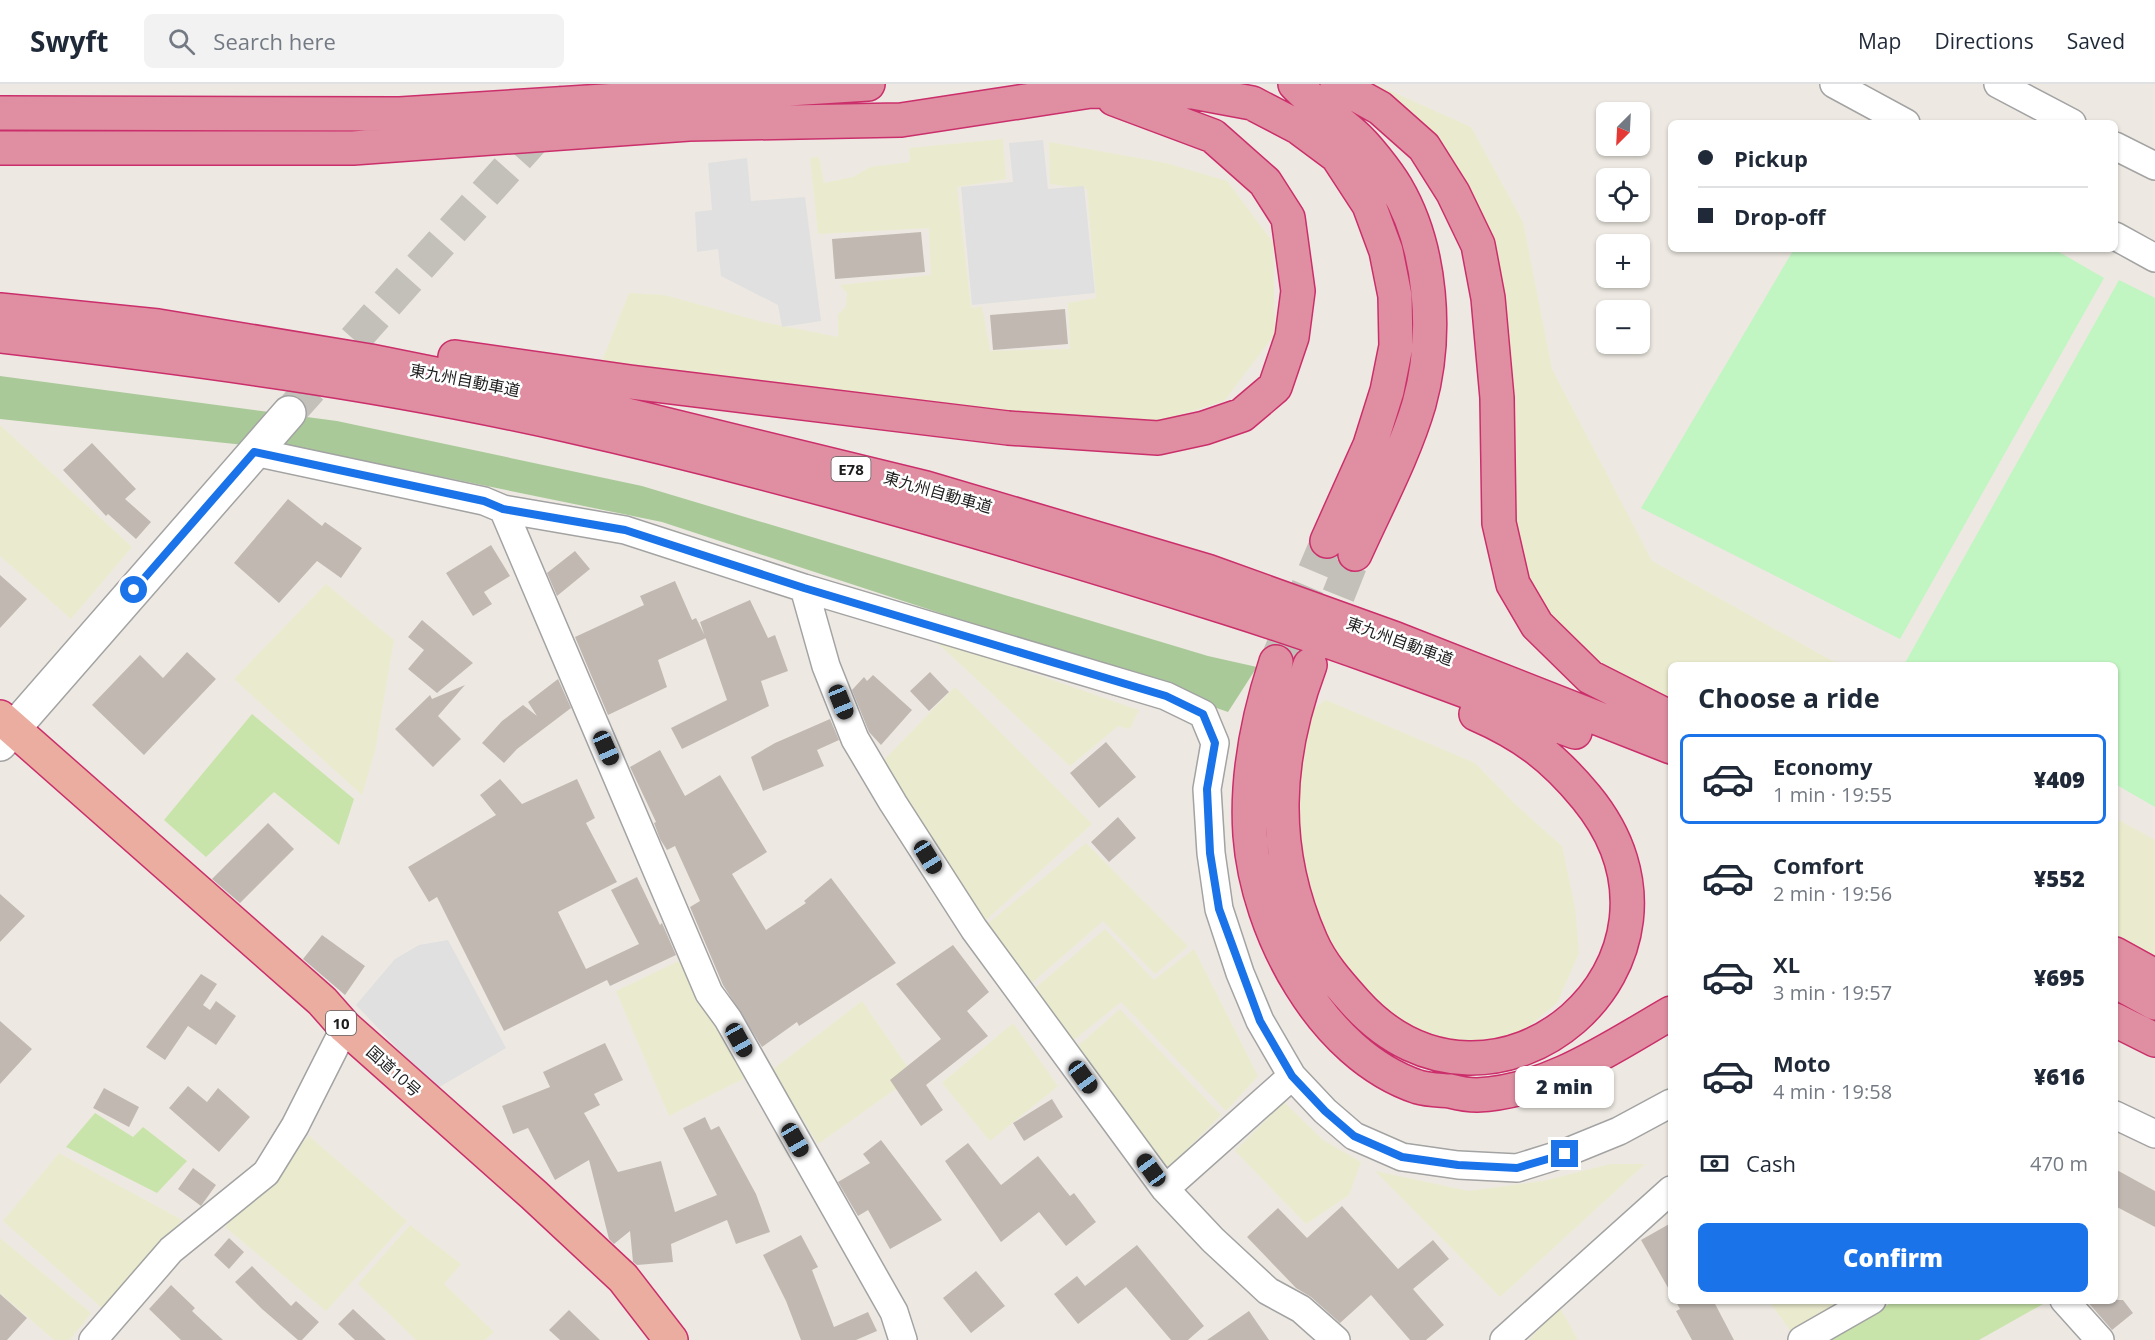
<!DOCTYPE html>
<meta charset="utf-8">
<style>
body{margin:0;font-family:"Open Sans","Noto Sans JP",sans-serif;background:#f2f2f3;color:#1f2937;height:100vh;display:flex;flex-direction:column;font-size:22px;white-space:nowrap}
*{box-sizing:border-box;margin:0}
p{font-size:20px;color:#747a83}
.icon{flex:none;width:33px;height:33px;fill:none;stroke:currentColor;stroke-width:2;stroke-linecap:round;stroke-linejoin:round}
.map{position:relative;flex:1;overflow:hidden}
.side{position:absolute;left:1668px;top:578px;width:450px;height:642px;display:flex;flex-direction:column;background:#fff;border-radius:9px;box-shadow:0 2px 4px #0004}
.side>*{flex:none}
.banner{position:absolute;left:1668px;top:36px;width:450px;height:132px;border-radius:9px;box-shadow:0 2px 4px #0004;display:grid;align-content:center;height:132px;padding:0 30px;background:#fff}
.needle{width:39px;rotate:204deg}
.fabs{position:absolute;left:1596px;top:18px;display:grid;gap:12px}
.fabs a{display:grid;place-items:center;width:54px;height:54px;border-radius:9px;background:#fff;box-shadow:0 2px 4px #0004;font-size:30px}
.end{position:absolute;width:27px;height:27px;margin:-14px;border:8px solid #1a73e8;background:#fff;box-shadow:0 0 0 3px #fff}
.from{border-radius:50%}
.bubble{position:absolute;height:42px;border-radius:9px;background:#fff;box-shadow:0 2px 4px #0004;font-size:20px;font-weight:800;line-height:42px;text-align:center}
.car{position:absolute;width:18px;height:36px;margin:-18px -9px;border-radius:8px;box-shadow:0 0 4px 2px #0007;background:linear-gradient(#222 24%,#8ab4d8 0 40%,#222 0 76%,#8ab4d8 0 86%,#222 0)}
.banner b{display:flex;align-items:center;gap:21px;height:57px;font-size:22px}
.banner b+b{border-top:2px solid #e0e1e3}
.banner i{width:15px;height:15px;background:#1f2937}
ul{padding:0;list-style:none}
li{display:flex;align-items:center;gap:18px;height:90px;margin:0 12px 9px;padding:0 18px;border:3px solid transparent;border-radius:9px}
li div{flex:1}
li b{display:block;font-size:22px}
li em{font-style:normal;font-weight:800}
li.on{border-color:#1a73e8}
li>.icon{width:54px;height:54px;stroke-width:1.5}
h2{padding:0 30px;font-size:27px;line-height:72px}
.pay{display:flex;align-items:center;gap:15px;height:66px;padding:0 30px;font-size:22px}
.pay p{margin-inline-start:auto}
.cta{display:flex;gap:12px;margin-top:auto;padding:12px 30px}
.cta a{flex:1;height:69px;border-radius:9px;background:#1a73e8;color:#fff;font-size:24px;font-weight:800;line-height:69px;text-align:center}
header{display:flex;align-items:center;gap:36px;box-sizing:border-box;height:84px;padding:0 30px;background:#fff;border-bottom:2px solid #e0e1e3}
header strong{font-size:28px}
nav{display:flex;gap:33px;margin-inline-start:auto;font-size:21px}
.search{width:420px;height:54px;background:#f2f2f3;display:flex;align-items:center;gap:15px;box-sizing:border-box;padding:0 21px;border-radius:9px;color:#747a83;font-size:22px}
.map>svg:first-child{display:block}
</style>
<header>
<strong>Swyft</strong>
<div class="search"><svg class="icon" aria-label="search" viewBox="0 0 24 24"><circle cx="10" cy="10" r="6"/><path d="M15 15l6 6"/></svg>Search here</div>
<nav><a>Map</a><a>Directions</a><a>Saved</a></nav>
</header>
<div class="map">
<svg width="2155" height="1256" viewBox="0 0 2155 1256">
<rect width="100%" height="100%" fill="#ede9e2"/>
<path fill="#eaebce" d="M1342 0H1375L1471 43 1523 138 1552 285 1652 477 1838 580H1671V630L1592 589 1515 491 1453 99Z
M1003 55 1006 95 957 103 971 224 982 223 990 267 1070 265 1068 219 1096 214 1087 105 1050 100 1049 58 1166 79 1227 97 1273 158 1275 250 1224 317 1155 339 1072 346 600 282 629 209 664 211 763 238 838 253V230L846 223 847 209 840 201 931 191 929 144 818 150 810 74 819 73 824 99 853 93 870 83 910 78 909 64Z
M0 341 132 463 71 535 0 472Z
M326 500 394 556 375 667 362 711 234 595Z
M933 555 1139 626 1130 645 1118 642 1070 682Z
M955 603 1092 740 984 838 880 680Z
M1326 616 1475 679 1516 721 1562 762 1575 823 1579 869 1557 919 1511 957 1458 963 1384 933 1341 880 1311 833 1288 721 1307 629Z
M2115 734 2155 756V881L2115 860Z
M1086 759 1188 862 1155 890 1103 837 1025 905 981 845Z
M1105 845 1154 896 1194 865 1258 992 1226 1027 1121 918 1069 960 1028 910Z
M683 875 745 994 669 1032 616 907Z
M862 917 914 992 818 1060 772 986Z
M1120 925 1221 1031 1161 1092 1071 968Z
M1013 939 1058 1002 990 1057 942 999Z
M1284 1018 1323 1056 1361 1078 1349 1111 1306 1140 1235 1067Z
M309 1052 407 1137 326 1227 225 1143Z
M59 1069 182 1136 102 1224 3 1137Z
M1610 1080H1645L1500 1213 1375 1087 1469 1107 1543 1097Z
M410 1141 461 1180 444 1200 494 1248 485 1256H416L358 1200Z
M0 1154 91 1229 70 1256H54L0 1209Z
M1769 1217H1854L1794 1252Z
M1559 1222 1578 1256H1529Z"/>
<path fill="#c9e4aa" d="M252 630 354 715 339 761 274 708 206 773 164 736Z
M95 1029 133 1053 143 1043 187 1077 157 1109 66 1063Z
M2040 1216 2043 1220 1979 1256H1828L1894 1217Z"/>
<path fill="#aac999" d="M0 292 337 337 642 402 1208 572 1257 583 1228 628 1013 553 662 438 330 370 0 335Z"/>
<path fill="#c1f5c2" d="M1794 165H2054L2104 194 1900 555 1641 424Z
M2119 196 2155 214V723L2115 700V580L1905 579Z"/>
<path fill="#e0e0e0" d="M1043 56 1048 105 1084 102 1095 209 972 221 961 103 1013 98 1009 59Z
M747 74 751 117 805 113 821 237 782 243 778 221 721 192 718 165 697 168 695 128 712 126 708 79Z
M448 856 506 964 436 1005 356 921 395 875 419 861Z"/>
<path fill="#c1b8b2" d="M921 148 925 188 835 195 832 155Z
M1065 225 1068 260 993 266 990 231Z
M92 359 136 405 125 415 151 438 136 455 108 430 106 432 63 386Z
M288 415 322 442 325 438 362 464 341 494 317 477 279 519 234 479Z
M491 461 510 492 484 508 492 520 473 532 446 489Z
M575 467 590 485 557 512 547 489Z
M0 491 27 515 0 544Z
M675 497 692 536 696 534 706 554 658 576 667 603 608 631 575 553 644 521 640 512Z
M750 516 768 554 775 551 788 587 761 597 769 622 682 665 671 644 727 616 700 538Z
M422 536 473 579 437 609 408 585 424 566 408 553Z
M187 568 216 595 144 671 92 621 140 571 163 594Z
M930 588 949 608 929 627 910 607Z
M873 591 912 626 881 661 869 648 852 606 864 593 867 597Z
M558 595 571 624 517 665 504 679 482 659 502 637 523 621 537 632 528 618Z
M465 601 438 632 461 655 433 683 395 645 430 611 432 615Z
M830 635 839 656 817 666 824 682 763 707 751 673 775 659Z
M1106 658 1136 693 1099 724 1070 689Z
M660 666 685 712 720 691 767 768 732 790 766 846 806 819 804 817 831 794 896 879 799 942 797 938 762 963 723 901 690 823 700 817 675 762 667 766 660 755 654 739 656 738 630 683Z
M500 695 522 720 577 695 595 734 586 739 617 798 558 828 586 885 639 860 611 806 637 793 660 841 662 839 676 871 610 902 607 896 504 947 437 813 429 818 408 783 496 731 480 711Z
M1118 733 1136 754 1109 778 1091 758Z
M268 739 294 765 240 819 212 795Z
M0 810 25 832 0 858Z
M322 851 365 882 345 911 303 875Z
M953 861 989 908 967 927 988 952 926 1001 943 1026 921 1042 890 996 941 955 896 900Z
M201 890 217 900 203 921 210 926 216 917 236 932 216 961 188 942 165 976 146 963Z
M0 937 32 965 0 1000Z
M605 959 623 996 594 1010 600 1021 584 1029 618 1088 661 1077 675 1128 717 1111 683 1044 705 1033 711 1046 719 1042 756 1110 770 1148 736 1160 727 1136 671 1160 673 1178 637 1181 633 1178 630 1147 614 1160 609 1155 589 1076 555 1096 528 1044 513 1050 502 1022 550 1003 543 988Z
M188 1002 207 1018 218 1004 250 1033 219 1068 169 1024Z
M104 1004 139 1023 129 1043 93 1024Z
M1052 1015 1063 1033 1024 1057 1013 1039Z
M881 1056 942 1136 890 1165 868 1126 858 1132 838 1098 870 1079 863 1070Z
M968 1059 1001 1101 1038 1072 1070 1112 1074 1109 1096 1138 1066 1162 1039 1128 1001 1158 945 1077Z
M193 1084 216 1101 201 1122 178 1105Z
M2115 1085 2155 1107V1143L2115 1122Z
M1342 1122 1398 1185 1433 1156 1449 1175 1413 1205 1444 1241 1426 1256H1410L1371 1211 1340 1239 1311 1213 1296 1204 1247 1153 1278 1124 1307 1154Z
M1671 1139V1209L1641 1156Z
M801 1151 818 1183 812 1186 834 1243 868 1228 877 1247 856 1256H801L786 1217 763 1171Z
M229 1154 244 1168 229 1185 214 1171Z
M1137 1161 1204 1242 1188 1256H1171L1126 1203 1078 1240 1054 1210 1077 1192 1085 1202Z
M252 1182 291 1222 296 1217 319 1238 302 1256H298L262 1225 235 1198Z
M976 1187 1005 1222 971 1249 943 1214Z
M171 1201 195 1224 192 1227 223 1256H181L149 1225Z
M0 1210 27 1234 7 1256H0Z
M1675 1216H1713L1734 1256H1692L1676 1227 1680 1225Z
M2086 1216H2123L2133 1229 2112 1246Z
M353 1225 386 1256H355L338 1240Z
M569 1226 600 1256H560L549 1246Z
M1249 1227 1269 1256H1207Z"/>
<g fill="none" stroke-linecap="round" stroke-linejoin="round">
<path stroke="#c3c0ba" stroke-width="33" stroke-dasharray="33 16" stroke-linecap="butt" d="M289 329 583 0"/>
<path stroke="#c3c0ba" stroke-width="33" stroke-dasharray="33 16" stroke-linecap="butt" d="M1320 557 1355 470
M1276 578 1327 457"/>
<g stroke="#a3a3a3" stroke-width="30">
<path id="minor" d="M1834 0 1906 39
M1998 0 2072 39
M2115 62 2155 82
M2115 152 2155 174
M254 368 484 417 503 425 625 446 804 504 1166 612 1203 630 1215 659 1207 705 1211 769 1219 825 1240 889 1260 937 1292 992 1325 1027 1354 1052 1402 1073 1458 1081 1517 1084 1565 1069 1619 1047 1671 1019
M503 425 709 909 728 935 894 1228 903 1256
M804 504 826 582 855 655 893 719 974 845 1165 1105 1213 1156 1268 1207 1301 1225 1336 1256
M2115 1031 2155 1050
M1165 1105 1292 992
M2064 1216 2100 1256
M93 1256 171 1166 266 1089 295 1042 345 943
M1504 1256 1671 1106
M1802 1256 1872 1216"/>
</g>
<g stroke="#a3a3a3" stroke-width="36">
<path id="tertiary" d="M0 660 289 329"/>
</g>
<g stroke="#cb2f6b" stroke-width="36">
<path id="trunk" d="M0 633 322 917 345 943 534 1111 623 1194 671 1256"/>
</g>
<g stroke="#cb2f6b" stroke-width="36">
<path id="motorway" d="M1295 0C1313 19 1333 33 1353 50 1366 61 1387 88 1396 103 1432 164 1438 252 1419 320 1404 371 1377 421 1355 470
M1337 0 1380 24 1424 63 1453 109 1478 161 1488 214 1497 314 1499 439 1513 500 1537 541 1590 593 1671 634
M0 29 400 30 868 0
M0 64H353L689 40 901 36 1091 7 1193 8 1252 19 1298 43 1337 72 1369 121 1386 167 1395 212 1396 262 1387 307 1370 361 1327 457
M0 226 158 242 370 277 570 317 926 404 1207 487 1396 555 1671 663
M0 252C189 274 380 299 566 341 789 391 1010 455 1228 524 1345 561 1460 605 1575 648
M455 273 630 298 1008 344 1158 354 1204 344 1242 331 1275 303 1292 253 1298 207 1288 134 1265 98 1213 52 1114 15
M1276 578C1258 633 1246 693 1250 751 1257 848 1322 971 1418 1003 1428 1006 1440 1006 1450 1007 1458 1009 1468 1011 1477 1011 1548 1008 1612 963 1671 929
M1310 581C1275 675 1270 764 1311 857 1321 880 1338 899 1355 918 1493 1072 1721 877 1586 713 1553 673 1524 651 1476 630
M2115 870 2155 892
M2115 897 2155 919
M2115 936 2155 956"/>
</g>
<use href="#minor" stroke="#fff" stroke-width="27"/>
<use href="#tertiary" stroke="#fff" stroke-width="33"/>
<use href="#trunk" stroke="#eaada0" stroke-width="33"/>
<use href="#motorway" stroke="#e08ea1" stroke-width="33"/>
</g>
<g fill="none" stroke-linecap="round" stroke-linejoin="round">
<path stroke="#1a73e8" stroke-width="8" d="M134 506 254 368 484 417 503 425 625 446 804 504 1166 612 1203 630 1215 659 1207 705 1210 769 1219 825 1260 937 1292 992 1325 1027 1354 1052 1402 1073 1458 1081 1517 1084 1565 1070"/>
</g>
<g text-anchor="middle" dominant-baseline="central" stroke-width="5" stroke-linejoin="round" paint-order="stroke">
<g fill="#fff" stroke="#606060" stroke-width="1.5">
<rect x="831.5" y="373" width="39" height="24" rx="4.5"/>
<rect x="326" y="927" width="30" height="24" rx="4.5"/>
</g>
<g font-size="15" font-weight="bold" fill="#1c1c1c">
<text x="851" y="385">E78</text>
<text x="341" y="939">10</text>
</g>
<g font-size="16" fill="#1c1c1c" stroke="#fff">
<text transform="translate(465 296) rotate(11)">東九州自動車道</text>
<text transform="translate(938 408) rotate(16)">東九州自動車道</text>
<text transform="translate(1400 557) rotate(20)">東九州自動車道</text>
<text transform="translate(394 987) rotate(42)">国道10号</text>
</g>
</g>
</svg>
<div class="fabs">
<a><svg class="needle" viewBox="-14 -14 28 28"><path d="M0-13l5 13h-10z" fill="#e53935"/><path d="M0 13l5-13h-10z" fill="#747a83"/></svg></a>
<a><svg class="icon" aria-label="locate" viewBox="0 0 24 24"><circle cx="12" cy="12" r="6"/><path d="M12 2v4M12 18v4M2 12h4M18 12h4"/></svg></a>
<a>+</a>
<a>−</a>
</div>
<i class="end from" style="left:134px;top:506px"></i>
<i class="end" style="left:1565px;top:1070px"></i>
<div class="bubble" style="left:1515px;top:982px;width:99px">2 min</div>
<i class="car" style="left:841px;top:618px;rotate:158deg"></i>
<i class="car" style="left:606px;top:664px;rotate:156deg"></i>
<i class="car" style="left:928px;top:773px;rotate:148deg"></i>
<i class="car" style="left:739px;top:956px;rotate:151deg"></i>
<i class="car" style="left:1083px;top:993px;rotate:144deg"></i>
<i class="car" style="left:795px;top:1056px;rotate:150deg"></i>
<i class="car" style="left:1151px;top:1086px;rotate:324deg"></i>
<div class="banner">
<b><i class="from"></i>Pickup</b>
<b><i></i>Drop-off</b>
</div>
<section class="side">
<h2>Choose a ride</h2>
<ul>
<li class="on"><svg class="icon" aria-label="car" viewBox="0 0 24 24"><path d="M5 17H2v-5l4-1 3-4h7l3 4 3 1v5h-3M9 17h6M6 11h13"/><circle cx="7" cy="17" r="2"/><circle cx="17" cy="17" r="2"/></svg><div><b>Economy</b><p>1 min · 19:55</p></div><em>¥409</em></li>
<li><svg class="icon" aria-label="car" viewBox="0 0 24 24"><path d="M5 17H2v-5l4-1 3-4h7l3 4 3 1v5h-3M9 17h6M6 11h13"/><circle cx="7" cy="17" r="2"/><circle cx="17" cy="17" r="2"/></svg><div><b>Comfort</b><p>2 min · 19:56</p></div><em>¥552</em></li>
<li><svg class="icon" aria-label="car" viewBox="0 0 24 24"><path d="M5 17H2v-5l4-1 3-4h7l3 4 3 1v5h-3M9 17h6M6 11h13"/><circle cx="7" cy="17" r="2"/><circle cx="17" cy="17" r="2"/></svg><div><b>XL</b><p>3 min · 19:57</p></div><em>¥695</em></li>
<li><svg class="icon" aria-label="car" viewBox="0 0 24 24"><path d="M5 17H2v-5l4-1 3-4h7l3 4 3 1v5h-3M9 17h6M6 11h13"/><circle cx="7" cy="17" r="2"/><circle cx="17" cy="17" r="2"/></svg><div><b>Moto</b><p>4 min · 19:58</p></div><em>¥616</em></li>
</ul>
<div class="pay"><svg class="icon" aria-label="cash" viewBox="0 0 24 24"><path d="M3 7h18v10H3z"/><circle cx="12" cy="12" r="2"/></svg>Cash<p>470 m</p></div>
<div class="cta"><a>Confirm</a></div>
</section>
</div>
